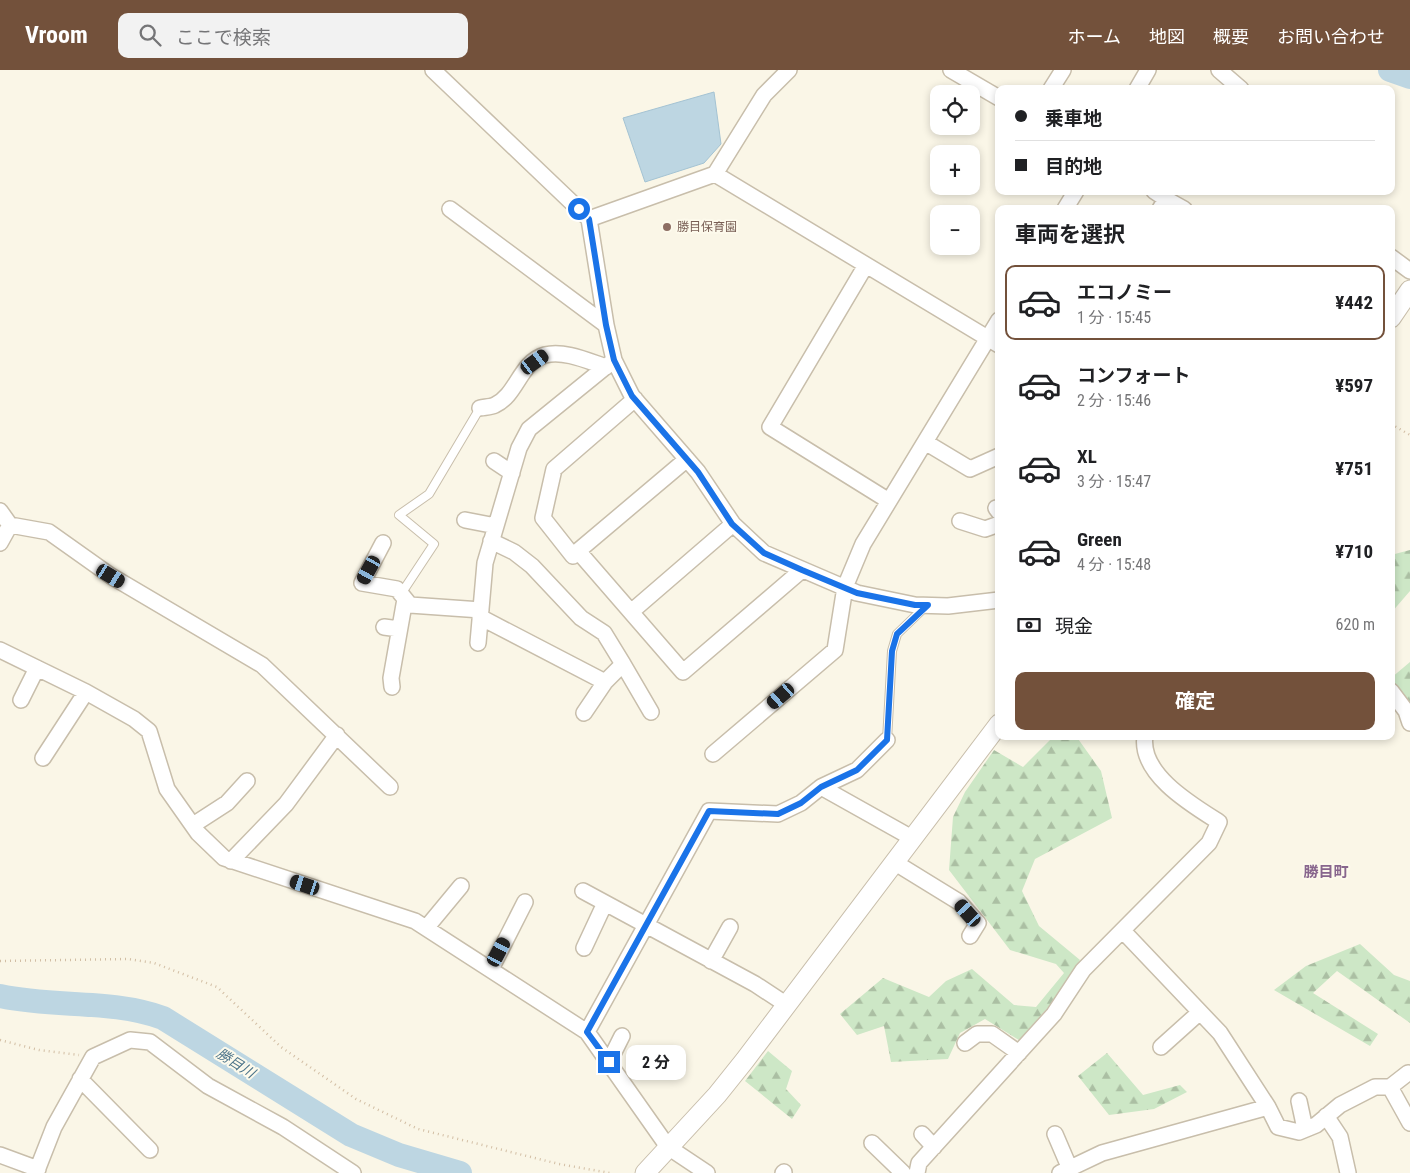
<!DOCTYPE html>
<html lang="ja">
<meta charset="utf-8">
<style>
body{margin:0;font-family:"Roboto Condensed","Noto Sans JP",sans-serif;background:#f2f2f2;color:#202124;height:100vh;display:flex;flex-direction:column;font-size:19px;white-space:nowrap}
*{box-sizing:border-box;margin:0}
p{font-size:16px;color:#757577}
.icon{flex:none;width:28px;height:28px;fill:none;stroke:currentColor;stroke-width:2;stroke-linecap:round;stroke-linejoin:round}
.map{position:relative;flex:1;overflow:hidden}
.panel{position:absolute;left:995px;top:135px;width:400px;height:535px;display:flex;flex-direction:column;background:#fff;border-radius:10px;box-shadow:0 2px 8px #0003}
.panel>*{flex:none}
.hud{position:absolute;left:995px;top:15px;width:400px;height:110px;border-radius:10px;box-shadow:0 2px 8px #0003;display:grid;align-content:center;height:110px;padding:0 20px;background:#fff}
.fabs{position:absolute;left:930px;top:15px;display:grid;gap:10px}
.fabs a{display:grid;place-items:center;width:50px;height:50px;border-radius:10px;background:#fff;box-shadow:0 2px 8px #0003;font-size:25px}
.end{position:absolute;width:22px;height:22px;margin:-11px;border:6px solid #1a73e8;background:#fff;box-shadow:0 0 0 2px #fff}
.from{border-radius:50%}
.bubble{position:absolute;height:35px;border-radius:10px;background:#fff;box-shadow:0 2px 8px #0003;font-size:16px;font-weight:700;line-height:35px;text-align:center}
.car{position:absolute;width:15px;height:30px;margin:-15px -8px;border-radius:6px;box-shadow:0 0 4px 1px #0007;background:linear-gradient(#222 24%,#8ab4d8 0 40%,#222 0 76%,#8ab4d8 0 86%,#222 0)}
.hud b{display:flex;align-items:center;gap:18px;height:48px;font-size:19px}
.hud b+b{border-top:1px solid #e0e0e0}
.hud i{width:12px;height:12px;background:#202124}
ul{padding:0;list-style:none}
li{display:flex;align-items:center;gap:15px;height:75px;margin:0 10px 8px;padding:0 10px;border:2px solid transparent;border-radius:10px}
li div{flex:1}
li b{display:block;font-size:19px}
li em{font-style:normal;font-weight:700}
li.active{border-color:#73513b}
li>.icon{width:45px;height:45px;stroke-width:1.5}
h2{padding:0 20px;font-size:22px;line-height:60px}
.pay{display:flex;align-items:center;gap:12px;height:55px;padding:0 20px;font-size:19px}
.pay p{margin-inline-start:auto}
.button{display:flex;gap:10px;margin-top:auto;padding:10px 20px}
.button a{flex:1;height:58px;border-radius:10px;background:#73513b;color:#fff;font-size:20px;font-weight:700;line-height:58px;text-align:center}
header{display:flex;align-items:center;gap:30px;box-sizing:border-box;height:70px;padding:0 25px;background:#73513b;color:#fff}
header strong{font-size:24px}
nav{display:flex;gap:28px;margin-inline-start:auto;font-size:18px}
.search{width:350px;height:45px;background:#f2f2f2;display:flex;align-items:center;gap:12px;box-sizing:border-box;padding:0 18px;border-radius:10px;color:#757577;font-size:19px}
.map>svg:first-child{display:block}
</style>
<header>
<strong>Vroom</strong>
<div class="search"><svg class="icon" aria-label="search" viewBox="0 0 24 24"><circle cx="10" cy="10" r="6"/><path d="M15 15l6 6"/></svg>ここで検索</div>
<nav><a>ホーム</a><a>地図</a><a>概要</a><a>お問い合わせ</a></nav>
</header>
<div class="map">
<svg width="1410" height="1103" viewBox="0 0 1410 1103">
<defs>
<pattern id="forest-firs" width="22" height="20" patternUnits="userSpaceOnUse" patternTransform="scale(1.25)"><rect width="22" height="20" fill="#cde7c6"/><path d="M5 1l3.5 6h-7zM16 11l3.5 6h-7z" fill="#abbfa3"/></pattern>
</defs>
<rect width="100%" height="100%" fill="#faf6e7"/>
<path fill="url(#forest-firs)" d="M1410 480V521L1391 543V485Z
M1410 592V651L1391 608Z
M1054 666H1076L1101 701 1112 748 1035 789 1022 821 1039 856 1080 890 1051 934 1019 970 985 949 960 963 948 989 891 992 884 956 857 965 840 944 883 908 929 927 946 911 972 899 1014 935 1036 937 1064 903 1056 894 1010 880 949 800 953 747 965 722 994 680 1023 697Z
M1360 874 1394 905 1410 911V953L1337 901 1313 923 1378 964 1370 976 1274 920 1306 896Z
M768 981 792 1001 786 1019 801 1035 792 1049 745 1011Z
M1107 983 1143 1025 1180 1015 1187 1022 1154 1039 1109 1045 1078 1006Z"/>
<path fill="#bdd6e2" stroke="#a4c3d3" d="M714 22 721 74 704 93 645 112 623 48Z"/>
<g fill="none" stroke-linecap="round" stroke-linejoin="round">
<path stroke="#bdd6e2" stroke-width="24" d="M1390 0 1410 7
M0 926C54 938 111 929 163 948L351 1065 399 1085 460 1103"/>
<g stroke="#c8beab" stroke-width="10">
<path id="service" d="M401 524 434 474 399 445 429 424 480 338
M887 670 892 581 897 564 925 537"/>
</g>
<g stroke="#c8beab" stroke-width="18">
<path id="minor" d="M433 0 589 149 606 255 614 290 632 326 698 402 733 454 764 483 857 523 915 535 948 536 999 530
M951 0 999 28
M1219 0 1241 19
M1051 19 1063 0
M1137 19 1148 0
M715 104 999 275
M1154 121 1166 129 1160 139
M1166 129 1184 139
M450 139 606 255
M1065 139 1076 121
M589 149 715 104 764 25 789 0
M1391 187 1410 201
M866 195 770 357 889 431
M635 329 554 399 543 448 573 486 578 481 683 602 802 500
M480 338C485 337 491 337 495 335 517 325 520 292 545 285 564 280 588 291 606 297
M925 372 970 399 999 386
M494 391 512 403
M996 438 999 442
M0 441 10 455 49 462 111 506 262 595 390 717
M465 450 496 456
M960 451 985 459 999 454
M491 471 514 482 532 496 581 548 604 563 623 594
M0 473 10 455
M383 473 362 513 397 519 410 535 481 540
M578 481 687 389
M631 542 733 454
M480 547 605 612 584 643
M384 557 399 559
M478 573 485 493 519 378 529 359 614 290
M0 580 86 622 134 649 149 661 167 719 198 763 224 788 415 851 587 962 668 1077 707 1103
M605 612 623 594 651 642
M392 617 391 608 405 529
M1391 621 1406 641 1410 653
M21 630 37 598
M887 670 857 700 821 717 912 768
M713 684 835 580 845 517 863 474 999 250
M43 688 86 622
M193 755 227 733 247 711
M231 791 286 734 337 665
M894 792 959 832 978 853 970 866
M583 821 755 914 787 935
M427 857 461 816
M584 878 605 833
M711 891 730 857
M491 899 525 832
M587 962 709 741 778 744 801 733 821 717
M965 973 977 964H992L1019 983
M1161 977 1200 942
M609 992 622 966
M80 1009 150 1080
M1390 1017 1408 1003
M1299 1031 1305 1059
M1268 1037 1278 1057 1299 1062 1316 1055 1340 1035 1375 1017H1390L1410 1053
M1326 1046 1340 1067 1348 1103
M922 1064 934 1077
M1055 1064 1070 1099
M872 1073 903 1103
M0 1085 38 1099
M36 1103 54 1057 93 987 130 970 150 972 208 1016 283 1057 353 1103
M783 1103 784 1102
M917 1103 919 1093 1054 944 1083 900 1209 773 1219 752C1192 735 1139 704 1145 666
M1060 1103 1102 1083 1268 1037 1220 963 1123 861"/>
</g>
<g stroke="#c8beab" stroke-width="21">
<path id="tertiary" d="M1391 248 1410 220
M645 1103 717 1025 745 990 999 654"/>
</g>
<path stroke="#d2bea4" stroke-width="2.5" stroke-dasharray="1 4" stroke-linecap="butt" d="M1391 354 1410 365
M0 891 128 889 154 893 217 917 281 977 356 1029 418 1059 559 1094 610 1103
M0 970 39 980 79 985"/>
<use href="#service" stroke="#fff" stroke-width="8"/>
<use href="#minor" stroke="#fff" stroke-width="15"/>
<use href="#tertiary" stroke="#fff" stroke-width="19"/>
</g>
<g fill="none" stroke-linecap="round" stroke-linejoin="round">
<path stroke="#1a73e8" stroke-width="6" d="M579 139 589 149 606 255 614 290 632 326 698 402 732 454 764 483 802 500 857 523 915 535H928L897 564 892 581 887 670 857 700 821 717 801 733 778 744 709 741 587 962 609 992"/>
</g>
<circle fill="#8d6e63" stroke="#fdfaec" stroke-width="2" cx="667" cy="157" r="5"/>
<g text-anchor="middle" dominant-baseline="central" stroke-width="4" stroke-linejoin="round" paint-order="stroke">
<g font-size="12" fill="#785e54" stroke="#fdfaec" text-anchor="start">
<text x="677" y="157">勝目保育園</text>
</g>
<g font-size="14" font-style="italic" fill="#4c748a" stroke="#fdfaec">
<text transform="translate(236 993) rotate(32)">勝目川</text>
</g>
<g font-size="15" font-weight="bold" fill="#88668d" stroke="#fdfaec">
<text x="1326" y="802">勝目町</text>
</g>
</g>
</svg>
<div class="fabs">
<a><svg class="icon" aria-label="locate" viewBox="0 0 24 24"><circle cx="12" cy="12" r="6"/><path d="M12 2v4M12 18v4M2 12h4M18 12h4"/></svg></a>
<a>+</a>
<a>−</a>
</div>
<i class="end from" style="left:579px;top:139px"></i>
<i class="end" style="left:609px;top:992px"></i>
<div class="bubble" style="left:626px;top:975px;width:60px">2 分</div>
<i class="car" style="left:535px;top:292px;rotate:54deg"></i>
<i class="car" style="left:369px;top:500px;rotate:209deg"></i>
<i class="car" style="left:111px;top:506px;rotate:121deg"></i>
<i class="car" style="left:781px;top:626px;rotate:229deg"></i>
<i class="car" style="left:305px;top:815px;rotate:288deg"></i>
<i class="car" style="left:968px;top:843px;rotate:318deg"></i>
<i class="car" style="left:499px;top:882px;rotate:28deg"></i>
<div class="hud">
<b><i class="from"></i>乗車地</b>
<b><i></i>目的地</b>
</div>
<section class="panel">
<h2>車両を選択</h2>
<ul>
<li class="active"><svg class="icon" aria-label="car" viewBox="0 0 24 24"><path d="M5 17H2v-5l4-1 3-4h7l3 4 3 1v5h-3M9 17h6M6 11h13"/><circle cx="7" cy="17" r="2"/><circle cx="17" cy="17" r="2"/></svg><div><b>エコノミー</b><p>1 分 · 15:45</p></div><em>¥442</em></li>
<li><svg class="icon" aria-label="car" viewBox="0 0 24 24"><path d="M5 17H2v-5l4-1 3-4h7l3 4 3 1v5h-3M9 17h6M6 11h13"/><circle cx="7" cy="17" r="2"/><circle cx="17" cy="17" r="2"/></svg><div><b>コンフォート</b><p>2 分 · 15:46</p></div><em>¥597</em></li>
<li><svg class="icon" aria-label="car" viewBox="0 0 24 24"><path d="M5 17H2v-5l4-1 3-4h7l3 4 3 1v5h-3M9 17h6M6 11h13"/><circle cx="7" cy="17" r="2"/><circle cx="17" cy="17" r="2"/></svg><div><b>XL</b><p>3 分 · 15:47</p></div><em>¥751</em></li>
<li><svg class="icon" aria-label="car" viewBox="0 0 24 24"><path d="M5 17H2v-5l4-1 3-4h7l3 4 3 1v5h-3M9 17h6M6 11h13"/><circle cx="7" cy="17" r="2"/><circle cx="17" cy="17" r="2"/></svg><div><b>Green</b><p>4 分 · 15:48</p></div><em>¥710</em></li>
</ul>
<div class="pay"><svg class="icon" aria-label="cash" viewBox="0 0 24 24"><path d="M3 7h18v10H3z"/><circle cx="12" cy="12" r="2"/></svg>現金<p>620 m</p></div>
<div class="button"><a>確定</a></div>
</section>
</div>
